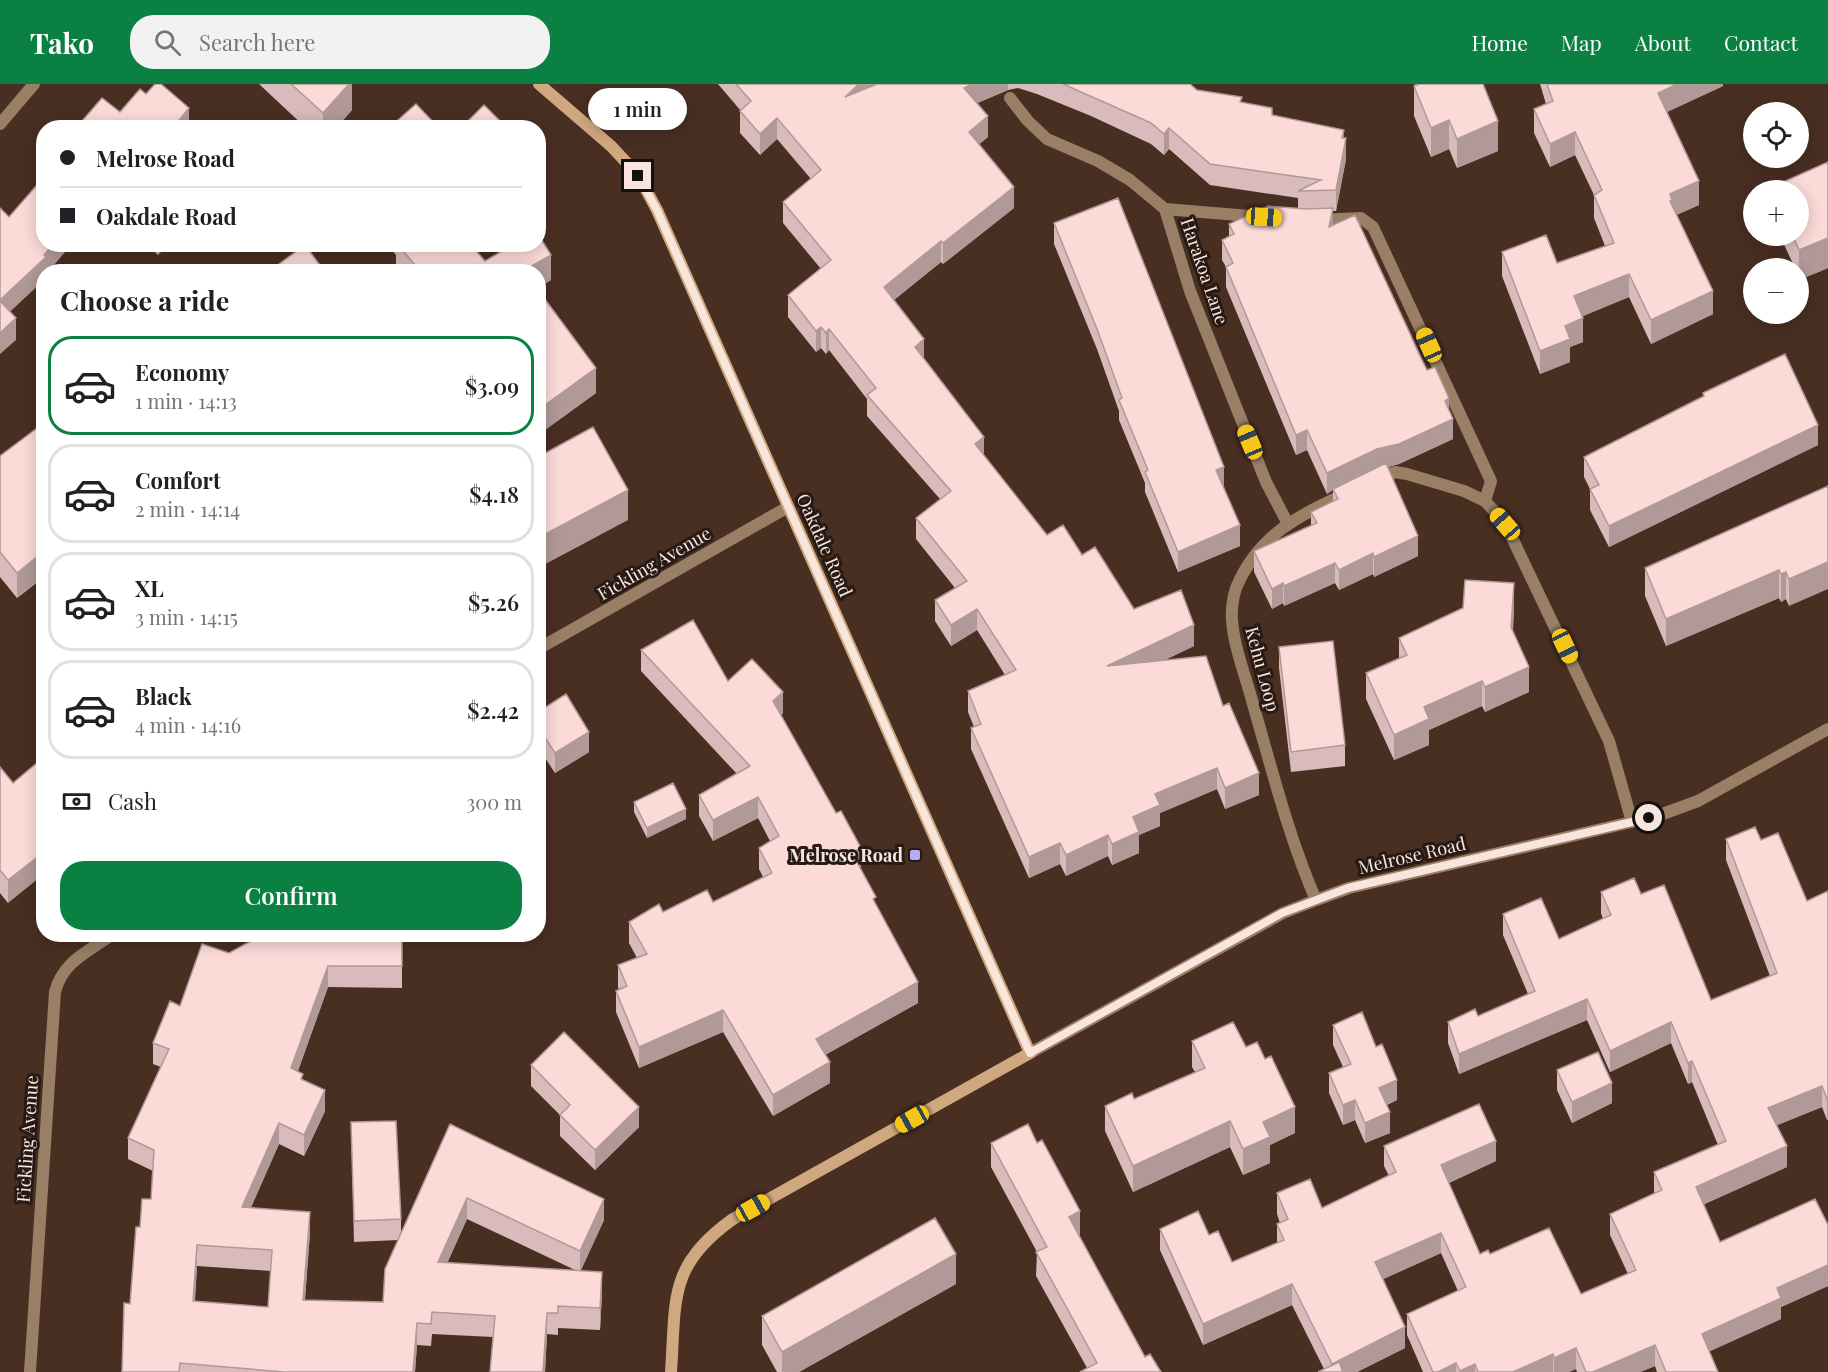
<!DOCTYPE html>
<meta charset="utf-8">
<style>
body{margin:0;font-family:"Playfair Display",serif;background:#f2f2f2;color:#202124;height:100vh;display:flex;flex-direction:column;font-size:22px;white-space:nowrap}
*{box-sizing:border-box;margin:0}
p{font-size:20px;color:#757577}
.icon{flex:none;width:33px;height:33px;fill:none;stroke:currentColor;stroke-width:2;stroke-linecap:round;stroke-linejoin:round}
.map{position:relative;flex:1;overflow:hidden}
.sheet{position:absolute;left:36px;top:180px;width:510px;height:678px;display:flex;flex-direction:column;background:#fff;border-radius:24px;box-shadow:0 3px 15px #0003}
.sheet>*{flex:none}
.guide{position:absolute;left:36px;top:36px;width:510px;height:132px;border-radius:24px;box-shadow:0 3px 15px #0003;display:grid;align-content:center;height:132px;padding:0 24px;background:#fff}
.buttons{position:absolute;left:1743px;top:18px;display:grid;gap:12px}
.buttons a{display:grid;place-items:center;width:66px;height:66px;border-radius:50%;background:#fff;box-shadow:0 3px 15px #0003;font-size:30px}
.end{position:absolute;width:27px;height:27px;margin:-14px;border:8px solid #f8e6de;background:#111;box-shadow:0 0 0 3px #111}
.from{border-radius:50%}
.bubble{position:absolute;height:42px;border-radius:21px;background:#fff;box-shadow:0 3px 15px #0003;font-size:20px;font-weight:600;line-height:42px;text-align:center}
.car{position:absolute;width:18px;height:36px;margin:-18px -9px;border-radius:8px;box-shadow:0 0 4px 2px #0007;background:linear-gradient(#f5c518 24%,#345 0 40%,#f5c518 0 76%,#345 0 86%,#f5c518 0)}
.guide b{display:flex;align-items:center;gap:21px;height:57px;font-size:22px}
.guide b+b{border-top:2px solid #e0e0e0}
.guide i{width:15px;height:15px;background:#202124}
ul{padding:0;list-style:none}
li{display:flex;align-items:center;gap:18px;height:99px;margin:0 12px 9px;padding:0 12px;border:3px solid #e0e0e0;border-radius:24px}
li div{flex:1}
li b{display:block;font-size:22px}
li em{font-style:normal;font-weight:600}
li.on{border-color:#0b8043}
li>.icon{width:54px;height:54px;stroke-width:1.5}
h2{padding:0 24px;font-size:27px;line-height:72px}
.pay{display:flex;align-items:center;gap:15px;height:66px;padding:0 24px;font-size:22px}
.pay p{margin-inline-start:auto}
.primary-button{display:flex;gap:12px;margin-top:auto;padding:12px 24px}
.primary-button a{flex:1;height:69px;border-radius:24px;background:#0b8043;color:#fff;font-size:24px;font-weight:600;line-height:69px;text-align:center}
header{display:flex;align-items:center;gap:36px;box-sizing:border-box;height:84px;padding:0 30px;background:#0b8043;color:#fff}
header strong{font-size:28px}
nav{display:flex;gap:33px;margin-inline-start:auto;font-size:21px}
.search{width:420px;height:54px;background:#f2f2f2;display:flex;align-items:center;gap:15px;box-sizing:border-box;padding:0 21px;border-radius:24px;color:#757577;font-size:22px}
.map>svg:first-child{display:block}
</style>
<header>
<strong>Tako</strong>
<div class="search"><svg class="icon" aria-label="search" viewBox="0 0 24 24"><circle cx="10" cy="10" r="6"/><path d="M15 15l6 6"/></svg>Search here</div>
<nav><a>Home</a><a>Map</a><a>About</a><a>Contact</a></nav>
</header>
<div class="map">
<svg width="1828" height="1288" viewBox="0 0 1828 1288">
<rect width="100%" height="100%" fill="#492e22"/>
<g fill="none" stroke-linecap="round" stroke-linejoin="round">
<path stroke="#987f66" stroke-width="12" d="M1010 14 1028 37 1047 55 1098 77 1130 96 1165 125 1190 207 1266 398 1287 438
M0 40 34 0
M1165 125 1262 133
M1318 136 1361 134 1373 143 1491 397 1485 417
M1376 395 1395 388 1407 390 1464 407 1485 417 1505 439 1609 657 1632 738
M538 565 788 423
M1316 816C1289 754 1272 686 1253 620 1246 593 1234 564 1232 536 1231 527 1233 513 1236 504 1258 451 1298 432 1347 409
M1030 969 1283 829 1316 816 1349 804 1657 732 1698 717 1828 645
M30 1288 55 908C63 877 88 868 113 850"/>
<path stroke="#d0a87f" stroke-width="12" d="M539 0 611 62 638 91 657 126 1030 969 733 1135C668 1181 676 1215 671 1288"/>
</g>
<path fill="#d8bbba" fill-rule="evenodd" d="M259 0H352V26L336 44H306Z
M718 0H1190L1197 6 1242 19 1272 31 1344 54 1346 75 1336 127H1333V141L1427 286 1449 326 1453 355 1399 380 1388 383 1418 472 1374 493 1373 490 1339 506 1335 499 1284 522 1283 519 1272 525 1254 488V467L1311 441V428L1333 417V406L1327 410 1307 366 1296 371 1226 203V183L1222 176V156L1229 153V140L1298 124V114L1210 101 1169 65 1164 71 1151 60 1091 32 1037 10 1018 4 1008 6 977 19 988 53 979 60 1014 124 943 180 941 178 894 216 924 275 984 371 1047 451 1082 471 1134 525 1194 562 1165 576 1223 622 1259 711 1225 725 1217 705 1160 729V742L1139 751V769L1112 781 1108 772 1066 792 1060 780 1029 794 971 665V644L974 643 968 628V607L1005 591 977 546 951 562 935 537V516L955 504 916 455V434L940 415 867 332V315L829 266 826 270 821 264 816 268 788 233V211L821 185 783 139V118L811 95 777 55 760 71 740 49V27H741Z
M1415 0H1483L1498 67 1457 84 1449 65 1431 73 1414 32V2H1415Z
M1540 0H1723V2L1667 28 1699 121 1676 131 1713 230 1651 260 1629 213 1582 232 1583 258 1570 263V278L1540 290 1502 192V168L1557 179 1605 162 1594 134V111L1575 71 1550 83 1534 49V25L1546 20Z
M120 28 189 44H82V37Z
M1828 78V184L1799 196 1798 184H1795L1780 152H1798V106H1772V103Z
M1054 139 1224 403 1240 462 1178 488 1145 408V399L1119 336V327L1097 265 1054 160Z
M538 150 551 171V196L541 202V209L596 284V309L538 351V188H399L396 185V171L387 160H470L485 177 514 160H538Z
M147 160H168L158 171Z
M1703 309 1818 361 1609 463 1590 426V405L1584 393V373L1703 313Z
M44 339V493L17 514 0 493V372Z
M1828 402 1789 522 1786 515 1781 518 1779 514 1666 562 1645 512V484Z
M1514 525 1513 546 1529 608 1485 628 1482 622 1429 646V661L1394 676 1366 615V589L1399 574V554Z
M1279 563 1345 661V682L1291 688 1279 584Z
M641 566 728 597 783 629 781 631 861 785 918 919 825 971 830 999 773 1032 723 948 639 984 616 928V907L619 906 618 903V881L637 874 629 859V838L663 828 713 818 763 793 759 785V764L770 757 758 734 713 757 699 732V711L737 690 641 587Z
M538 628 589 668 555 689 538 663Z
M0 683 13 699 8 819 0 809Z
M634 718 686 735 647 754 634 728Z
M1726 755 1761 756 1807 817 1828 807 1827 1036 1822 1023 1777 1041 1787 1083 1704 1120 1720 1158 1828 1141V1202L1781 1223V1235L1709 1267 1718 1288H1657L1655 1282 1640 1288H1577L1576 1285 1569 1288H1423L1407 1251V1230L1458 1207 1441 1169 1383 1195 1405 1264 1357 1288H1318L1324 1285 1292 1221 1203 1261 1160 1166V1145L1209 1151 1232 1178 1277 1159V1140L1280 1139 1277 1130V1109L1322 1124 1389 1092 1384 1082V1062L1496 1077 1449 1099 1480 1170H1490L1581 1210 1628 1190 1610 1151V1130L1654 1109V1088L1718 1061 1692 998 1688 1000 1671 959 1610 988 1587 936 1459 990 1448 959V938L1478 932 1528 910 1503 851V830L1559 855 1603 835 1601 829V808L1641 810 1711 916 1770 892 1726 776Z
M402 850V904L328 903 298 987 303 996 325 1027 304 1072 279 1060 251 1123 310 1149 305 1216 383 1218 399 1156 354 1158 351 1038 401 1135V1152L450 1040 604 1136 581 1186 602 1209 600 1246 558 1244V1251L547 1250 545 1288H490L493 1253 432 1250 431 1262 417 1261 415 1288H122L140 1143 151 1115 153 1087 128 1075V1054L161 983 153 980V959L180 922 229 869ZM467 1135 575 1186 447 1179ZM197 1182 271 1187 268 1223 195 1217Z
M1333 941 1397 1016 1387 1021 1390 1049 1365 1059 1355 1036 1343 1041 1329 1009V989L1343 983 1333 961Z
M1192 957 1246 963 1295 1049 1270 1061V1079L1243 1091 1230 1063 1133 1108 1105 1047V1022L1134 1015 1195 988 1192 983Z
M531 981 639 1043 595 1086 560 1052V1031L531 1002Z
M1557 986 1612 1019 1572 1039 1557 1006Z
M991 1059 1080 1151H1079L1145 1273 1087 1284 1036 1192 1037 1168 991 1083Z
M956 1200 799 1288H777L762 1261V1232Z"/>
<path fill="#b09997" d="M349 0H352V26L336 44H323V29Z
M859 0H883L845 13Z
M973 0H1008V6L964 25V4Z
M1677 0H1723V2L1658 32V9Z
M189 24V44H173Z
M988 32V53L969 69V48Z
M777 34V55L760 71V50Z
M1449 36V65L1431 73V44Z
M1498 37V67L1457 84V55Z
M1169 44V65L1164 71V50Z
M1344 46V63L1346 54V75L1336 127V106Z
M1575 48V71L1550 83V60Z
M1699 97V121L1672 133 1670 110Z
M1014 103V124L943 180V159Z
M1333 124V144L1329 143Z
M1828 154V184L1799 196V166Z
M941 157V178L884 224V203Z
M53 160H72L48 188H44V196L0 237V216Z
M158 160H168L158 171Z
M551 171V196L541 202V227L538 228V188H530V183Z
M1629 190V213L1574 236V212Z
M1713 207V230L1651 260V236Z
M16 234V256L0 270V249Z
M1583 234V258L1570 263V278L1540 290V267L1565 242Z
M821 243V264L816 268V247Z
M829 245V266L826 270V249Z
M924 255V276L915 263Z
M596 284V309L538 351V326Z
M1449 314V335L1445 317Z
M1453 335V355L1399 380 1377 386 1333 405V406L1327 410V389L1377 365Z
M1818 341V361L1609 463V442Z
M1307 346V366L1296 371V351Z
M984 353V374L975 360Z
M1224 383V403L1216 386Z
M628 406V436L538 484V454Z
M1240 441V462L1178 488V468Z
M1418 452V472L1374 493V473Z
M44 467V493L17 514V489Z
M1373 469V490L1339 506V486Z
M1828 478V505L1789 522V495Z
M1335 479V499L1284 522V502Z
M1779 486V514L1666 562V535Z
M1786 488V515L1781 518V490Z
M1283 499V519L1272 525V505Z
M1514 499V525L1511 568V543Z
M977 525V546L951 562V541Z
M1194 541V562L1107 603V582Z
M1529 583V608L1485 628V603Z
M1482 597V622L1429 646V661L1394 676V651L1424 623Z
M783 608V629L773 638V617Z
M589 648V668L555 689V669Z
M1217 684V705L1160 729V742L1139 751V769L1112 781V760L1133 733 1155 710Z
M1259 689V711L1225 725V704Z
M758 713V734L713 757V736Z
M686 725V735L647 754V744Z
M1108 751V772L1066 792V771Z
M1060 759V780L1029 794V773Z
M861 764V785L852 769Z
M44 768V790L8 819V796Z
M328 882V903L291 1006V984Z
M918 898V919L816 976V955Z
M1587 915V936L1459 990V970Z
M723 926V948L639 984V963Z
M1671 938V959L1610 988V967Z
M1692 977V998L1688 1000V979Z
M830 978V999L773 1032V1011Z
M1397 996V1016L1379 1024V1004Z
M1612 999V1019L1572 1039V1018Z
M1822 1002V1023L1768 1045V1024Z
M325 1006V1027L304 1072V1051Z
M1827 1015H1828V1036H1827Z
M1355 1016V1036L1343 1041V1021Z
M639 1023V1043L595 1086V1066Z
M1295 1023V1049L1270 1061V1079L1243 1091V1065L1263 1038Z
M1390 1028V1049L1365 1059V1039Z
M1230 1037V1063L1133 1108V1082Z
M279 1039V1060L242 1144V1123Z
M1496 1057V1077L1441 1102V1081Z
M1787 1062V1083L1696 1124V1103Z
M467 1114V1135L438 1200V1178Z
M604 1115V1136L580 1188V1167Z
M1080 1127V1151L1069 1156V1133Z
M310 1128V1149L303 1238V1216Z
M1441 1149V1169L1375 1199V1178Z
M197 1161V1182L193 1238V1217Z
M956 1170V1200L799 1288H782V1268Z
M1828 1181V1202L1781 1223V1235L1702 1271V1250L1777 1204Z
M602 1188V1209L600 1246V1224Z
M1292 1200V1221L1203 1261V1240Z
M547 1229V1250L545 1288H543Z
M417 1239V1261L415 1288H413Z
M1405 1243V1264L1357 1288H1332V1280Z
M1655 1261V1282L1640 1288H1593Z
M1576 1264V1285L1569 1288H1554V1274Z
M1553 1270V1288H1513Z
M1456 1279V1288H1438Z
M1475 1280V1288H1460V1287Z"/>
<path fill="#fbdad8" stroke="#b09997" stroke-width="1.5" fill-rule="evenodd" d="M155 0H161L189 24 173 44H86L88 41 82 37 102 14 120 28 140 5 146 10Z
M291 0H349L323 29Z
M736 0H859L845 13 877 0H973L964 4 988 32 969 48 1014 103 943 159 941 157 884 203 924 255 915 263 984 353 975 360 1047 451 1063 441 1082 471 1095 463 1134 525 1181 506 1194 541 1107 582 1206 572 1223 622 1229 619 1259 689 1225 704 1217 684 1155 710 1160 721 1133 733 1139 748 1112 760 1108 751 1066 771 1060 759 1029 773 971 644 981 640 968 607 1016 586 977 525 951 541 935 516 967 497 916 434 951 407 867 311 876 304 829 245 826 249 821 243 816 247 788 211 831 176 783 118 821 86 777 34 760 50 740 27 751 17Z
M1063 0H1190L1197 6 1242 13 1240 18 1272 24V31L1344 46 1342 54H1346L1336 106 1298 107 1321 96 1210 80 1169 44 1164 50 1151 39Z
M1420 0H1483L1498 37 1457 55 1449 36 1431 44 1414 2Z
M1547 0H1677L1658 9 1699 97 1670 110 1672 116 1670 117 1713 207 1651 236 1629 190 1574 212 1583 234 1565 242 1570 255 1540 267 1502 168 1546 151 1557 179 1614 159 1594 111 1602 106 1575 48 1550 60 1534 25 1553 17Z
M416 20 439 44H389Z
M484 21 507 44H461Z
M1828 78V154L1799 166 1793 152H1798V106H1773L1772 103Z
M44 93V160H53L44 171 46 173 0 216V124L9 133Z
M1118 114 1224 383 1216 386 1240 441 1178 468 1145 388 1148 386 1119 316 1122 314 1097 245 1054 139Z
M1268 122 1306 125 1333 124 1329 143 1355 131 1427 286 1435 283 1449 314 1445 317 1453 335 1399 360 1377 365 1327 389 1307 346 1296 351 1226 183 1233 179 1222 156 1234 150 1229 140Z
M538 150 551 171 530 183 533 188H421L397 160H470L485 177 514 160H538Z
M305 161 325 188H268Z
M538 206 596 284 538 326Z
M0 217 16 234 0 249Z
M1785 270 1818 341 1609 442 1590 405 1599 401 1584 373 1704 312 1703 309Z
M44 339V467L17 489 0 468V372Z
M593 343 628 406 538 454V373Z
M1386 379 1418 452 1374 473 1373 469 1339 486 1335 479 1284 502 1283 499 1272 505 1254 467 1317 439 1311 428 1338 415 1333 405Z
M1828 402V478L1789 495 1786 488 1781 490 1779 486 1666 535 1645 484Z
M1465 496 1514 499 1511 543 1529 583 1485 603 1482 597 1424 623 1429 635 1394 651 1366 589 1407 571 1399 554 1463 524Z
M693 536 728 597 752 575 783 608 773 617 836 729 841 727 861 764 852 769 876 813 873 815 918 898 816 955 830 978 773 1011 723 926 639 963 616 907 627 902 618 881 647 870 629 838 659 820 663 828 707 806 713 818 772 789 759 764 779 752 758 713 713 736 699 711 750 682 641 566Z
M1333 557 1345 661 1291 668 1279 563Z
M566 610 589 648 555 669 538 643V628Z
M44 673V768L8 796 0 786V683L13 699Z
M673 699 686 725 647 744 634 718Z
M1755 743 1761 756 1778 749 1807 817 1828 807V1015H1827L1822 1002 1768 1024 1787 1062 1696 1103 1720 1158 1815 1115 1828 1141V1181L1777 1204 1781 1214 1702 1250 1718 1288H1666L1655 1261 1593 1288H1586L1576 1264 1554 1274 1553 1270 1513 1288H1478L1475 1280 1460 1287 1456 1279 1438 1288H1433L1407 1230 1466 1203 1441 1149 1375 1178 1405 1243 1332 1280 1292 1200 1203 1240 1160 1145 1198 1127 1209 1151 1218 1147 1232 1178 1284 1156 1277 1140 1288 1135 1277 1109 1310 1095 1322 1124 1396 1088 1384 1062 1479 1020 1496 1057 1441 1081 1480 1170 1488 1166 1490 1170 1549 1144 1581 1210 1636 1186 1610 1130 1662 1106 1654 1088 1726 1057 1692 977 1688 979 1671 938 1610 967 1587 915 1459 970 1448 938 1475 925 1478 932 1535 907 1503 830 1541 814 1559 855 1611 831 1601 808 1634 794 1641 810 1664 801 1711 916 1777 889 1726 755Z
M264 850H402V882H328L291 984 303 990 301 995 325 1006 304 1051 279 1039 242 1123 310 1128 303 1216 383 1218 385 1185 450 1040 604 1115 580 1167 467 1114 438 1178 602 1188 600 1224 558 1222V1229H547L543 1288H490L495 1232 432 1228 431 1240 417 1239 413 1288H284L180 1279 179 1288H122L124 1219 130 1220 136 1143H140L142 1115H151L154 1066 128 1054 169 965 153 959 170 917 180 922 202 860 229 869ZM197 1161 272 1166 268 1223 193 1217Z
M1362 928 1376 963 1382 960 1397 996 1379 1004 1390 1028 1365 1039 1355 1016 1343 1021 1329 989 1351 980 1333 941Z
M1233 938 1246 963 1257 958 1265 975 1271 972 1295 1023 1263 1038 1270 1053 1243 1065 1230 1037 1133 1082 1105 1022 1132 1009 1134 1015 1205 984 1192 957Z
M564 948 639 1023 595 1066 560 1031 570 1021 531 981Z
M1598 968 1612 999 1572 1018 1557 986Z
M396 1037 401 1135 354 1137 351 1038Z
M1028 1040 1037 1059 1042 1056 1080 1127 1069 1133 1145 1273 1150 1270 1161 1288H1080L1097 1279 1036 1168 1047 1163 991 1059Z
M935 1134 956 1170 782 1268 762 1232Z
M1339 1278 1343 1288H1318Z"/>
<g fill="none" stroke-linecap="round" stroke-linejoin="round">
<path stroke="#f8e6de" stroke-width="8" d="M638 92 657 126 1030 969 1282 829 1348 804 1649 734"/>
</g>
<rect fill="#b9abf7" stroke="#271a14" stroke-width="2" x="909" y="765" width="12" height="12" rx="3"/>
<g text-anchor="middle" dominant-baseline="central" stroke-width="6" stroke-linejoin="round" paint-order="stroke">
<g font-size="18" fill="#f8e6de" stroke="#271a14">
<text transform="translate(1205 187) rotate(71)">Harakoa Lane</text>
<text transform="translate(825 461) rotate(66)">Oakdale Road</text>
<text transform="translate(654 479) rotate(-30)">Fickling Avenue</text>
<text transform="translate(1263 585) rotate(75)">Kehu Loop</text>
<text transform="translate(1412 771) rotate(-13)">Melrose Road</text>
<text transform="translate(27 1055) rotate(-86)">Fickling Avenue</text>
</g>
<g font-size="18" font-weight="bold" fill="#f8e6de" stroke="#271a14" text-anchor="end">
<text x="903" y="771">Melrose Road</text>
</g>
</g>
</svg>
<div class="buttons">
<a><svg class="icon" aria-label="locate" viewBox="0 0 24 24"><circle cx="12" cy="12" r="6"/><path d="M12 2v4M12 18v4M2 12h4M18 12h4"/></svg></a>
<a>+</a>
<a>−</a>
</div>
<i class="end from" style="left:1649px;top:734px"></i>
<i class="end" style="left:638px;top:92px"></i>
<div class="bubble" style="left:588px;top:4px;width:99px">1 min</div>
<i class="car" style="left:1264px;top:133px;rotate:94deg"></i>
<i class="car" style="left:1429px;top:261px;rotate:336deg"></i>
<i class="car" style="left:1250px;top:358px;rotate:337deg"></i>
<i class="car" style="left:1505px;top:440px;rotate:319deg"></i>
<i class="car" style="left:1565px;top:562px;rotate:155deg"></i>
<i class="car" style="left:912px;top:1035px;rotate:241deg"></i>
<i class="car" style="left:753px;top:1124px;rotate:61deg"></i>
<div class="guide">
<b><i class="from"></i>Melrose Road</b>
<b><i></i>Oakdale Road</b>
</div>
<section class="sheet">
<h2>Choose a ride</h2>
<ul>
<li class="on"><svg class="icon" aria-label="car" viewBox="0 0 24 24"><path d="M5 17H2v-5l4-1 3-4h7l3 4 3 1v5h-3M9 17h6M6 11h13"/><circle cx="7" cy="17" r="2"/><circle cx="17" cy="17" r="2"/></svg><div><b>Economy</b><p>1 min · 14:13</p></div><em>$3.09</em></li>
<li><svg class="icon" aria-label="car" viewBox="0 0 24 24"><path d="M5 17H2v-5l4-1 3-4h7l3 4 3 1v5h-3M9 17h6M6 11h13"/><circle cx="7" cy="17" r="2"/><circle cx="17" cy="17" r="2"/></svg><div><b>Comfort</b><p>2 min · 14:14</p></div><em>$4.18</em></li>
<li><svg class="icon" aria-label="car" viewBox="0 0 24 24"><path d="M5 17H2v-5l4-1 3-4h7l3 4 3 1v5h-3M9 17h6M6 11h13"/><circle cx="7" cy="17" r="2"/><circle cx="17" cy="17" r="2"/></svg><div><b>XL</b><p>3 min · 14:15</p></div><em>$5.26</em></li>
<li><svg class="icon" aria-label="car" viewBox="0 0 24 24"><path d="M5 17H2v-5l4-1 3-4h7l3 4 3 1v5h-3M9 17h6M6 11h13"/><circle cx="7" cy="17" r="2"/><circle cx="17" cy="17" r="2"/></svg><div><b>Black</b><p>4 min · 14:16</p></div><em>$2.42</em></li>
</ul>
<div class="pay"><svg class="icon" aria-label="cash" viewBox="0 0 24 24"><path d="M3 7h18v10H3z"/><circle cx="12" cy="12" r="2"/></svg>Cash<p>300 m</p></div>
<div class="primary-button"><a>Confirm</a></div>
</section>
</div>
